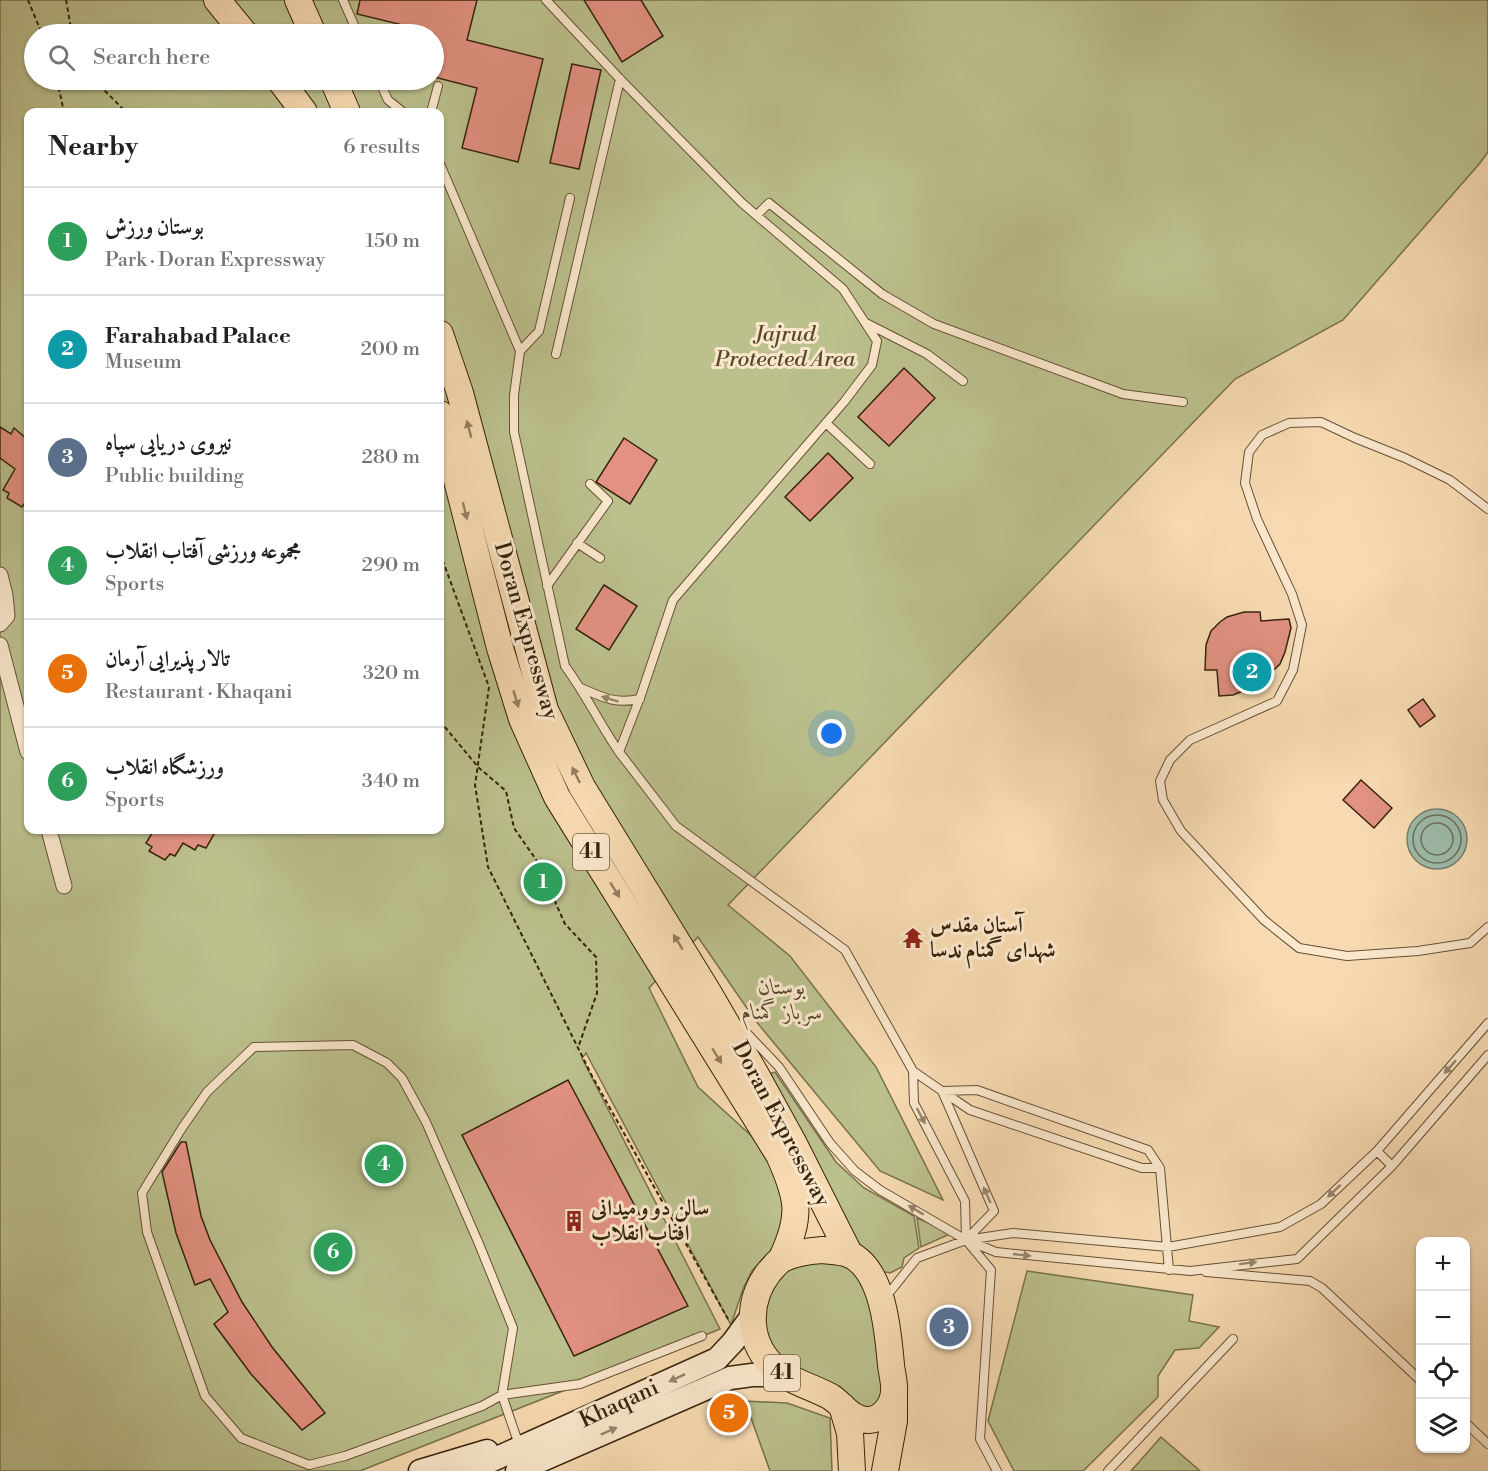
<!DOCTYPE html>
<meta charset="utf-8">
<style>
:root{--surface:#fff;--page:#f6f6f6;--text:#202124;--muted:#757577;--line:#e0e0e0;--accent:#b45309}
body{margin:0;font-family:"Libre Bodoni",Amiri,serif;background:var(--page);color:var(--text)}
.controls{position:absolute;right:18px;bottom:18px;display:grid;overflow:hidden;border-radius:12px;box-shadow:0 2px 4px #0004}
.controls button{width:54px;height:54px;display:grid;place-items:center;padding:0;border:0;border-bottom:2px solid var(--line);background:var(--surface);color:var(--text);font:30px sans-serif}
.you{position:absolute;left:832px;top:734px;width:21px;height:21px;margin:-15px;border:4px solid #fff;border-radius:50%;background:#1a73e8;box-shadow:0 0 0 9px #1a73e833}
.badge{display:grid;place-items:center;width:39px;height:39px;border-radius:50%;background:var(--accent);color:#fff;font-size:20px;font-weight:700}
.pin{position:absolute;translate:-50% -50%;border:3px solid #fff;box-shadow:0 2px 6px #0006}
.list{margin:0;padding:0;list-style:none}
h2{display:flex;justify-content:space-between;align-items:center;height:78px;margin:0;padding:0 24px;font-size:26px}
h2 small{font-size:20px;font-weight:400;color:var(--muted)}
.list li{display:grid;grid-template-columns:39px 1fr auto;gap:18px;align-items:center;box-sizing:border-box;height:108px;padding:0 24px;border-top:2px solid var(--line)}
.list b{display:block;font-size:22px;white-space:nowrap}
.list p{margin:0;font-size:20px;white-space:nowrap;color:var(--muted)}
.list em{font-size:20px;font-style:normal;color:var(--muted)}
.icon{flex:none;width:33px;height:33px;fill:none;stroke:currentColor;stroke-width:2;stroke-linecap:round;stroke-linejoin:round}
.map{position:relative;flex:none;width:1488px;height:1471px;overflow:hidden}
.search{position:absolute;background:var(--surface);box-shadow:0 2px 4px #0004;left:24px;top:24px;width:420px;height:66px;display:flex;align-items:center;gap:15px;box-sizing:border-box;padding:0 21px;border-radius:33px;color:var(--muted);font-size:22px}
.panel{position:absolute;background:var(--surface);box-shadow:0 2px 4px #0004;left:24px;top:108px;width:420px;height:726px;border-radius:12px}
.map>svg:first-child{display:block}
</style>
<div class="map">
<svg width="1488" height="1471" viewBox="0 0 1488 1471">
<rect width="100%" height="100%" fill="#f7dab1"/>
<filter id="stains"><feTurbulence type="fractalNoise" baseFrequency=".00333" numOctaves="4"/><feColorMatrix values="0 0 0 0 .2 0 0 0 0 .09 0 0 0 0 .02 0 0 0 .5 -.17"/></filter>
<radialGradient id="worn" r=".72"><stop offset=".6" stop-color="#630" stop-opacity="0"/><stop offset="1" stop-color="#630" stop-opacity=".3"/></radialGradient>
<path fill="#bbc08d" stroke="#78724c" stroke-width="1.5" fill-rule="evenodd" d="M0 0H1488V152L1480 163 1343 320 1235 379 728 905 790 956 876 1067 943 1200 880 1171 755 1020 698 937 649 988 698 1087 756 1140 774 1168 786 1209 779 1241 752 1271 743 1289 731 1325 586 1053 582 1058 720 1329 360 1471H0ZM34 34H434V80H34ZM28 112H440V830H28Z
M775 1072 836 1162 864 1188 914 1216 919 1248 904 1258 902 1267 890 1273 881 1271 860 1247 773 1079 771 1073Z
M917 1218 952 1233 921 1247Z
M816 1262 838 1264 852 1270 869 1289 885 1386 874 1413 790 1367 766 1342 764 1304 780 1278 788 1271 801 1265Z
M1027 1271 1193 1295 1189 1321 1219 1327 1199 1348 1175 1350 1158 1376V1397L1083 1471H1014L988 1421Z
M745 1401 787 1403 830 1418 832 1471H770Z
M1161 1437 1200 1471H1131Z"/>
<path fill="#9dbbaa" stroke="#747e6b" stroke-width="1.5" d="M1407 839a30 30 0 1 1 60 0a30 30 0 1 1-60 0Z"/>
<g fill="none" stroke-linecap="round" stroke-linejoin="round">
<path stroke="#6a6f5b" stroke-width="1.5" d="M1413 839a24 24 0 1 1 48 0a24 24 0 1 1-48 0Z
M1421 839a16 16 0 1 1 32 0a16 16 0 1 1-32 0Z"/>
</g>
<path fill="#e29182" stroke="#36230c" stroke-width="1.5" d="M360 0H477L467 40 543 59 518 162 462 148 477 88 434 77V34H409L411 27 357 14Z
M584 0H641L663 36 622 62Z
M572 64 601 70 579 169 550 163Z
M904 368 935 398 889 446 858 417Z
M0 427 11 434 14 428 28 440V499L22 507 7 498 9 493 3 490 15 469 0 458Z
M624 438 657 460 630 504 596 482Z
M828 453 853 478 810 521 785 497Z
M604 585 637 606 609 650 576 629Z
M1244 612H1260L1261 621 1289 619 1291 628 1285 652 1280 664 1258 685 1233 695 1219 696 1217 670H1205L1206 645 1211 631 1220 622 1227 617Z
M1423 699 1435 716 1420 727 1408 710Z
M1361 780 1392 808 1374 828 1343 800Z
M154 830H208L214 834 206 848 198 845 195 850 183 843 175 856 170 854 165 860 149 851 152 847 146 843Z
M568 1080 688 1306 574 1356 462 1135Z
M181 1142H186L201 1216 210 1240 242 1302 272 1347 325 1413 302 1430 251 1374 214 1324 228 1312 210 1279 195 1285 176 1233 162 1172Z"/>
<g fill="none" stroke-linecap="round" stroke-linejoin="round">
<defs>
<path id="service" d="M343 0 358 34
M546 0 620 79 742 203 843 289 877 341 872 365 844 402 673 600 641 695 619 752 676 826 845 950 913 1071
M379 80 388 100 403 112
M431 112 438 86
M440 164 520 351 514 395V432L565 666C585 693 600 724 619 752
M757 215 769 203 882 294 934 324 1123 394 1183 402
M866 323 927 354 963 381
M520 351 539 331 570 198
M556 354 620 79
M826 423 870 464
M1488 509 1450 480 1405 458 1355 438 1321 422 1289 423 1262 435 1249 452 1245 483 1257 519 1292 594 1302 625 1293 670 1277 701 1190 740 1170 760 1160 781 1163 800 1181 831 1264 920 1299 948 1347 956 1418 951 1470 943 1488 927
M577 543 600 558
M547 586 608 501 590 484
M581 688C604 698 615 704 640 699
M740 1026 779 1067 830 1143 855 1171 880 1190 966 1240 996 1252 1190 1271 1297 1259 1392 1166 1488 1055
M977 1090 1148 1150 1160 1168H1142L970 1110 942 1091Z
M1377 1151 1392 1166
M1160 1168 1169 1270
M966 1240 994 1211 942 1091 913 1071 914 1103 965 1201 966 1240 991 1270 980 1439 997 1471
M1206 1272 1310 1281 1322 1288 1420 1380
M885 1298 917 1258 966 1240 1013 1233 1168 1247 1280 1227 1321 1204 1377 1151 1488 1023
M1466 1423 1488 1444
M518 1442 502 1395 513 1328 479 1244 426 1122 402 1078 387 1063 353 1045 254 1047 207 1092 182 1128 142 1193 147 1232 205 1396 241 1438 309 1465 345 1456 482 1406 502 1395 580 1384 702 1336
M1108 1471 1233 1339"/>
<path id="minor" d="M0 575 5 595 7 616 0 624
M0 645 28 752
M49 830 64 886"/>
<path id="secondary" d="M420 1471 487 1451
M468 1471 717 1359 733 1342 752 1316
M517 1471 730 1378 752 1375H785"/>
<path id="trunk" d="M217 0 245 34
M298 0 313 34
M280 80 304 112
M333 80 347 112
M440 334 460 393 545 710 582 787 708 992 755 1073 794 1144 850 1255
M440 414 500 648 522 719 557 797 779 1155C799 1199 802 1216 781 1260
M822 1250C830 1251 841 1251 849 1254 884 1270 888 1333 891 1365 892 1374 895 1384 894 1392 893 1406 882 1419 869 1420 852 1421 843 1405 831 1397 811 1386 787 1381 771 1364 746 1338 748 1299 769 1272 773 1268 777 1262 782 1259 794 1253 808 1251 822 1250Z
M842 1406 850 1433 852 1471
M885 1471 894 1421V1394"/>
</defs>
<use href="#service" stroke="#665135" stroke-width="10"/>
<use href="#minor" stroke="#665135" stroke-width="17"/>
<use href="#secondary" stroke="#36230c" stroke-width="25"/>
<use href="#trunk" stroke="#36230c" stroke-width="28"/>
<path stroke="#36230c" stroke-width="2" stroke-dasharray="4.5 3" stroke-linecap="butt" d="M28 0 42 34
M66 0 72 34
M57 80 64 112
M94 80 126 112
M440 553 489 687 475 785 488 867 592 1076 728 1319
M440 721 478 767 506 791 514 828 537 861 565 924 596 957 597 993 578 1048"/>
<use href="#service" stroke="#fae7cc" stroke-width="8"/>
<use href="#minor" stroke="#fae7cc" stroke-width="15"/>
<use href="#secondary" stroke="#fae7cc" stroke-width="22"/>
<use href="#trunk" stroke="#f7dab1" stroke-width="26"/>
</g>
<defs><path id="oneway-solid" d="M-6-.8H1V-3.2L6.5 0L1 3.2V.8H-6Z" transform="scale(1.5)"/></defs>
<g fill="#967e5e">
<use href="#oneway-solid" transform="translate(469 429) rotate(-105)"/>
<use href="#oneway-solid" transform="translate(465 511) rotate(76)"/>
<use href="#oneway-solid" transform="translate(516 699) rotate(73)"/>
<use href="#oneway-solid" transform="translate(576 775) rotate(-116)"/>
<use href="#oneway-solid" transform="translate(615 890) rotate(58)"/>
<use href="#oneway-solid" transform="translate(678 942) rotate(-122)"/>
<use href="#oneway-solid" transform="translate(717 1056) rotate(58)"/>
</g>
<g fill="#98856c">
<use href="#oneway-solid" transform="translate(610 699) rotate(-163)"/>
<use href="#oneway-solid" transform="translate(1450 1067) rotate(131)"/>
<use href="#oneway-solid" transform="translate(921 1116) rotate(62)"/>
<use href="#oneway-solid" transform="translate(1334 1191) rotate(137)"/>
<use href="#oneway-solid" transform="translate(987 1195) rotate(-114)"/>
<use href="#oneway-solid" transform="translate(916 1210) rotate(-149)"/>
<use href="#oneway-solid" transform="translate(1022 1255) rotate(6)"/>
<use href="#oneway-solid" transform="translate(1248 1263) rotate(-7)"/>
<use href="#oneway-solid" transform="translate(677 1378) rotate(155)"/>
<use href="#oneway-solid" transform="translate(609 1431) rotate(-24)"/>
</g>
<defs>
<symbol id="temple-bare" viewBox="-9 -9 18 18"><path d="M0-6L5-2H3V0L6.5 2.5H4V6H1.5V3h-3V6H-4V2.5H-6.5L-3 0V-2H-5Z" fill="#8f2418" stroke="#fae7cc" stroke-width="2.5" paint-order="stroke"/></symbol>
<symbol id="building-bare" viewBox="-9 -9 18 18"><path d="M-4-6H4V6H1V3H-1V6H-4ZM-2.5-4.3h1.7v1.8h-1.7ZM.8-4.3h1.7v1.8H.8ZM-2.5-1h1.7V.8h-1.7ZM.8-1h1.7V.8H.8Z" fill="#8f2418" stroke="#fae7cc" stroke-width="2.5" paint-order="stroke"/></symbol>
</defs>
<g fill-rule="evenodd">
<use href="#temple-bare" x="898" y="923" width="30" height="30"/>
<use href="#building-bare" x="559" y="1206" width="30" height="30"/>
</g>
<g text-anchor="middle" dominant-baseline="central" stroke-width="6" stroke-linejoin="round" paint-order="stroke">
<g fill="#fae7cc" stroke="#715e46" stroke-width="1.5">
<rect x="573" y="834" width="36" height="36" rx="4.5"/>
<rect x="764" y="1355" width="36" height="36" rx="4.5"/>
</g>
<g font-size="21" font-weight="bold" fill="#36230c">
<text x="591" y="852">41</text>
<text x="782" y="1373">41</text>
</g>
<g font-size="22" font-style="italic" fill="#574a2c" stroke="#fae7cc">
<text x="785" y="334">Jajrud<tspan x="785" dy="25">Protected Area</tspan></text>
<text x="782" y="987">بوستان<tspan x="782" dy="25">سرباز گمنام</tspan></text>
</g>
<g font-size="22" fill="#36230c" stroke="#fae7cc">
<text transform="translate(526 631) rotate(74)">Doran Expressway</text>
<text transform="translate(781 1124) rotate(62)">Doran Expressway</text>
<text transform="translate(619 1404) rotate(-25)">Khaqani</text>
</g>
<g font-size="22" font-weight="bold" fill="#36230c" stroke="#fae7cc" text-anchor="start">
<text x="930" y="925">آستان مقدس<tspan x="930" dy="25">شهدای گمنام ندسا</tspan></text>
<text x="591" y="1208">سالن دو و میدانی<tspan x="591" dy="25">افتاب انقلاب</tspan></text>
</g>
</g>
<rect width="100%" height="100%" filter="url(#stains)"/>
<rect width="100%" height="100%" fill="url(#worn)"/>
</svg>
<div class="controls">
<button>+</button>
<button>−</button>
<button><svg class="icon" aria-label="locate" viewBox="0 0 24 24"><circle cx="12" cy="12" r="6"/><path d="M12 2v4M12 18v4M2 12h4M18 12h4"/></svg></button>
<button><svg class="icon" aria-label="layers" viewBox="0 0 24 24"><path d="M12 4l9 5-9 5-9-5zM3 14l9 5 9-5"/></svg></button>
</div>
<div class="you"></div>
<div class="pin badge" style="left:543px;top:882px;background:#2e9e5b">1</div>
<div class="pin badge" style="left:1252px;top:672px;background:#0f9aa8">2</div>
<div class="pin badge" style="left:949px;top:1327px;background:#5c6f8a">3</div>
<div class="pin badge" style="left:384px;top:1164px;background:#2e9e5b">4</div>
<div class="pin badge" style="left:729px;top:1413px;background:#e8710a">5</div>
<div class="pin badge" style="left:333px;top:1252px;background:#2e9e5b">6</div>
<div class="search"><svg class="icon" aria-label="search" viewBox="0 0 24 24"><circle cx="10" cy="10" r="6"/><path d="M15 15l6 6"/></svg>Search here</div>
<section class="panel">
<h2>Nearby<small>6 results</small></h2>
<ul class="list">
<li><span class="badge" style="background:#2e9e5b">1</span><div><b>بوستان ورزش</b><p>Park · Doran Expressway</p></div><em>150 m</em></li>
<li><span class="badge" style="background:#0f9aa8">2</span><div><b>Farahabad Palace</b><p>Museum</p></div><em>200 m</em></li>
<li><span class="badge" style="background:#5c6f8a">3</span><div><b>نیروی دریایی سپاه</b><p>Public building</p></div><em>280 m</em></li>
<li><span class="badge" style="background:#2e9e5b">4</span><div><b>مجموعه ورزشی آفتاب انقلاب</b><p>Sports</p></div><em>290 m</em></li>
<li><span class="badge" style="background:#e8710a">5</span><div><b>تالار پذیرایی آرمان</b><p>Restaurant · Khaqani</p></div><em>320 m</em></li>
<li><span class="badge" style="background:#2e9e5b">6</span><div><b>ورزشگاه انقلاب</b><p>Sports</p></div><em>340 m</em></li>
</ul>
</section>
</div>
